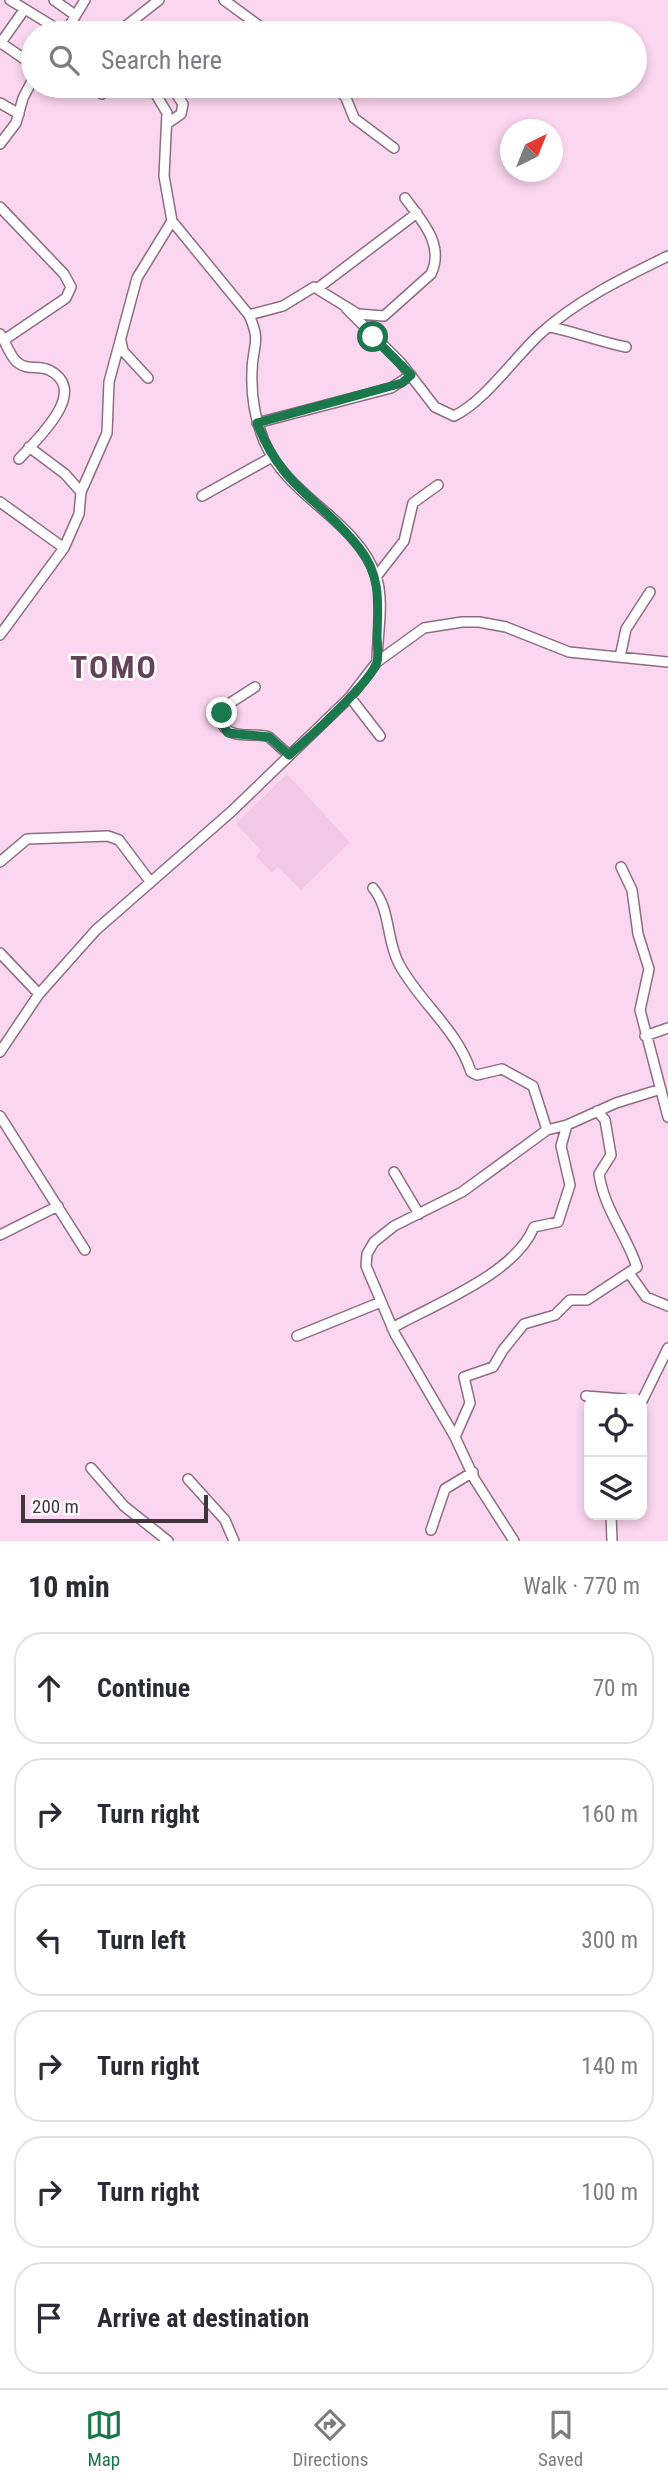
<!DOCTYPE html>
<meta charset="utf-8">
<style>
:root{--surface:#fff;--page:#f2f2f3;--text:#2b2b33;--muted:#7c7c81;--line:#e1e1e2;--accent:#1b774c}
body{margin:0;font-family:"Roboto Condensed",sans-serif;background:var(--page);color:var(--text)}
.controls{position:absolute;right:21px;bottom:21px;display:grid;overflow:hidden;border-radius:14px;box-shadow:0 4px 10px #0003}
.controls button{width:63px;height:63px;display:grid;place-items:center;padding:0;border:0;border-bottom:2px solid var(--line);background:var(--surface);color:var(--text);font:35px sans-serif}
.compass{position:absolute;left:500px;top:119px;width:63px;height:63px;border-radius:50%;background:var(--surface);box-shadow:0 4px 10px #0003;rotate:43deg}
.scale{position:absolute;left:21px;bottom:18px;width:187px;box-sizing:border-box;padding-left:7px;border:4px solid #42343e;border-top:0;font-size:19px;line-height:24px;white-space:nowrap;color:#42343e;-webkit-text-stroke:5px #fff;paint-order:stroke}
.stop{position:absolute;width:21px;height:21px;margin:-16px;border:5px solid #1b774c;border-radius:50%;background:#fff}
.stop.end{background:#1b774c;border-color:#fff;box-shadow:0 2px 7px #0008}
.list{margin:0;padding:0;list-style:none}
h2{display:flex;justify-content:space-between;align-items:center;height:91px;margin:0;padding:0 28px;font-size:30px}
h2 small{font-size:23px;font-weight:400;color:var(--muted)}
.list li{display:grid;grid-template-columns:46px 1fr auto;gap:21px;align-items:center;box-sizing:border-box;height:112px;margin:0 14px 14px;padding:0 14px;border:2px solid var(--line);border-radius:28px}
.list b{display:block;font-size:26px;white-space:nowrap}
.list em{font-size:23px;font-style:normal;color:var(--muted)}
.icon{flex:none;width:38px;height:38px;fill:none;stroke:currentColor;stroke-width:2;stroke-linecap:round;stroke-linejoin:round}
.map{position:relative;flex:none;width:668px;height:1541px;overflow:hidden}
.search{position:absolute;background:var(--surface);box-shadow:0 4px 10px #0003;left:21px;right:21px;top:21px;height:77px;display:flex;align-items:center;gap:18px;box-sizing:border-box;padding:0 24px;border-radius:38px;color:var(--muted);font-size:26px}
.sheet{height:847px;background:var(--surface)}
nav{display:flex;justify-content:space-around;align-items:center;box-sizing:border-box;height:98px;border-top:2px solid var(--line);background:var(--surface);font-size:19px;color:var(--muted)}
nav a{display:grid;justify-items:center;gap:4px}
nav .on{color:var(--accent)}
.map>svg:first-child{display:block}
</style>
<div class="map">
<svg width="668" height="1541" viewBox="0 0 668 1541">
<rect width="100%" height="100%" fill="#fbd6f0"/>
<path fill="#f2c8e6" d="M287 774 350 842 301 890 278 867 272 873 256 856 261 851 236 824Z"/>
<g fill="none" stroke-linecap="round" stroke-linejoin="round">
<defs>
<path id="minor" d="M10 0 64 33
M54 0 75 15
M224 0 269 33
M65 33 85 0
M117 33 159 0
M1 43 33 65
M0 44 24 10
M151 86 167 113 164 176 172 221 249 315C262 344 252 345 252 372 251 396 255 419 264 441 287 497 356 519 376 576 385 601 377 636 377 662
M336 86 346 98 354 118 394 148
M102 94 105 86
M0 103 19 114
M168 123 181 114 183 104 171 86
M0 144 16 123 23 98 33 79
M0 207 64 274 71 287 66 298 4 340
M318 288 417 213
M346 308 401 363 435 407 454 416C485 401 514 358 540 334 577 300 623 278 668 256
M249 315 283 306 314 287 358 314 384 316 431 274C445 245 422 221 405 198
M550 327C576 332 600 342 626 347
M0 334C6 342 9 355 17 362 27 371 38 365 49 370 91 391 36 440 19 459
M121 341 123 351 148 378
M257 423 391 388 411 375
M29 447 65 474 81 492
M202 496 272 457
M0 502 64 548
M376 577 404 541 413 503 438 485
M0 635 64 548 79 514 81 492 107 433 109 382 137 278 172 221
M620 657 626 629 650 592
M255 687 227 705 219 718C229 743 249 731 269 737L289 755
M350 697 380 736
M0 862 27 839 108 836 119 840 149 880
M621 867 632 890 638 934 649 969 640 1010 668 1117
M373 888C391 910 386 940 399 964 420 1003 457 1029 471 1072L477 1075 502 1069 533 1086 547 1130
M0 953 39 994
M645 1036 668 1028
M0 1052 39 994 96 930 232 811 350 697 377 662 424 628 462 622H479L506 627 569 652 668 662
M0 1116 85 1250
M394 1172 419 1214
M0 1235 58 1206
M629 1273 646 1297 668 1306
M392 1328C435 1304 515 1274 534 1227L558 1222 570 1185 561 1146 567 1125
M297 1336 381 1302
M586 1396 624 1399
M642 1401 668 1348
M455 1437 470 1403 464 1377 493 1367 503 1350 524 1324 555 1315 570 1300H587L637 1267C626 1234 604 1209 599 1174L611 1155 605 1120 597 1111
M91 1468 124 1506 168 1541
M188 1479 225 1520 234 1541
M611 1515 612 1541
M431 1530 445 1489 473 1472
M514 1541 475 1480 455 1437 395 1334 366 1266 367 1254 374 1242 394 1226 462 1192 547 1130 567 1125 616 1103 661 1089"/>
</defs>
<use href="#minor" stroke="#8d6d83" stroke-width="12"/>
<use href="#minor" stroke="#fff" stroke-width="9"/>
</g>
<g fill="none" stroke-linecap="round" stroke-linejoin="round">
<path stroke="#1b774c" stroke-width="9" d="M222 713 219 718 228 733 269 737 289 755C307 740 371 682 377 662 379 654 377 643 377 635 378 603 381 576 360 549 321 498 283 490 257 423L402 383 411 375 373 337"/>
</g>
<g text-anchor="middle" dominant-baseline="central" stroke-width="5" stroke-linejoin="round" paint-order="stroke">
<g font-size="32" font-weight="bold" letter-spacing="2" fill="#624459" stroke="#fff">
<text x="114" y="667">TOMO</text>
</g>
</g>
</svg>
<div class="controls">
<button><svg class="icon" aria-label="locate" viewBox="0 0 24 24"><circle cx="12" cy="12" r="6"/><path d="M12 2v4M12 18v4M2 12h4M18 12h4"/></svg></button>
<button><svg class="icon" aria-label="layers" viewBox="0 0 24 24"><path d="M12 4l9 5-9 5-9-5zM3 14l9 5 9-5"/></svg></button>
</div>
<svg class="compass" viewBox="-18 -18 36 36"><path d="M0-13l5 13h-10z" fill="#e53935"/><path d="M0 13l5-13h-10z" fill="#7c7c81"/></svg>
<div class="scale">200 m</div>
<div class="stop" style="left:373px;top:337px"></div>
<div class="stop end" style="left:222px;top:713px"></div>
<div class="search"><svg class="icon" aria-label="search" viewBox="0 0 24 24"><circle cx="10" cy="10" r="6"/><path d="M15 15l6 6"/></svg>Search here</div>
</div>
<section class="sheet">
<h2>10 min<small>Walk · 770 m</small></h2>
<ul class="list">
<li><svg class="icon" aria-label="ahead" viewBox="0 0 24 24"><path d="M12 20V5M6 11l6-6 6 6"/></svg><div><b>Continue</b></div><em>70 m</em></li>
<li><svg class="icon" aria-label="right" viewBox="0 0 24 24"><path d="M7 20v-9h11M14 6l5 5-5 5"/></svg><div><b>Turn right</b></div><em>160 m</em></li>
<li><svg class="icon" aria-label="left" viewBox="0 0 24 24"><path d="M17 20v-9H6M10 6l-5 5 5 5"/></svg><div><b>Turn left</b></div><em>300 m</em></li>
<li><svg class="icon" aria-label="right" viewBox="0 0 24 24"><path d="M7 20v-9h11M14 6l5 5-5 5"/></svg><div><b>Turn right</b></div><em>140 m</em></li>
<li><svg class="icon" aria-label="right" viewBox="0 0 24 24"><path d="M7 20v-9h11M14 6l5 5-5 5"/></svg><div><b>Turn right</b></div><em>100 m</em></li>
<li><svg class="icon" aria-label="arrive" viewBox="0 0 24 24"><path d="M6 21V4h12l-3 4 3 4H6"/></svg><div><b>Arrive at destination</b></div></li>
</ul>
</section>
<nav>
<a class="on"><svg class="icon" aria-label="map" viewBox="0 0 24 24"><path d="M3 6l6-2 6 2 6-2v14l-6 2-6-2-6 2zM9 4v14M15 6v14"/></svg>Map</a>
<a><svg class="icon" aria-label="directions" viewBox="0 0 24 24"><path d="M12 3l9 9-9 9-9-9zM9 14v-3h6M13 9l2 2-2 2"/></svg>Directions</a>
<a><svg class="icon" aria-label="saved" viewBox="0 0 24 24"><path d="M7 4h10v16l-5-4-5 4z"/></svg>Saved</a>
</nav>
